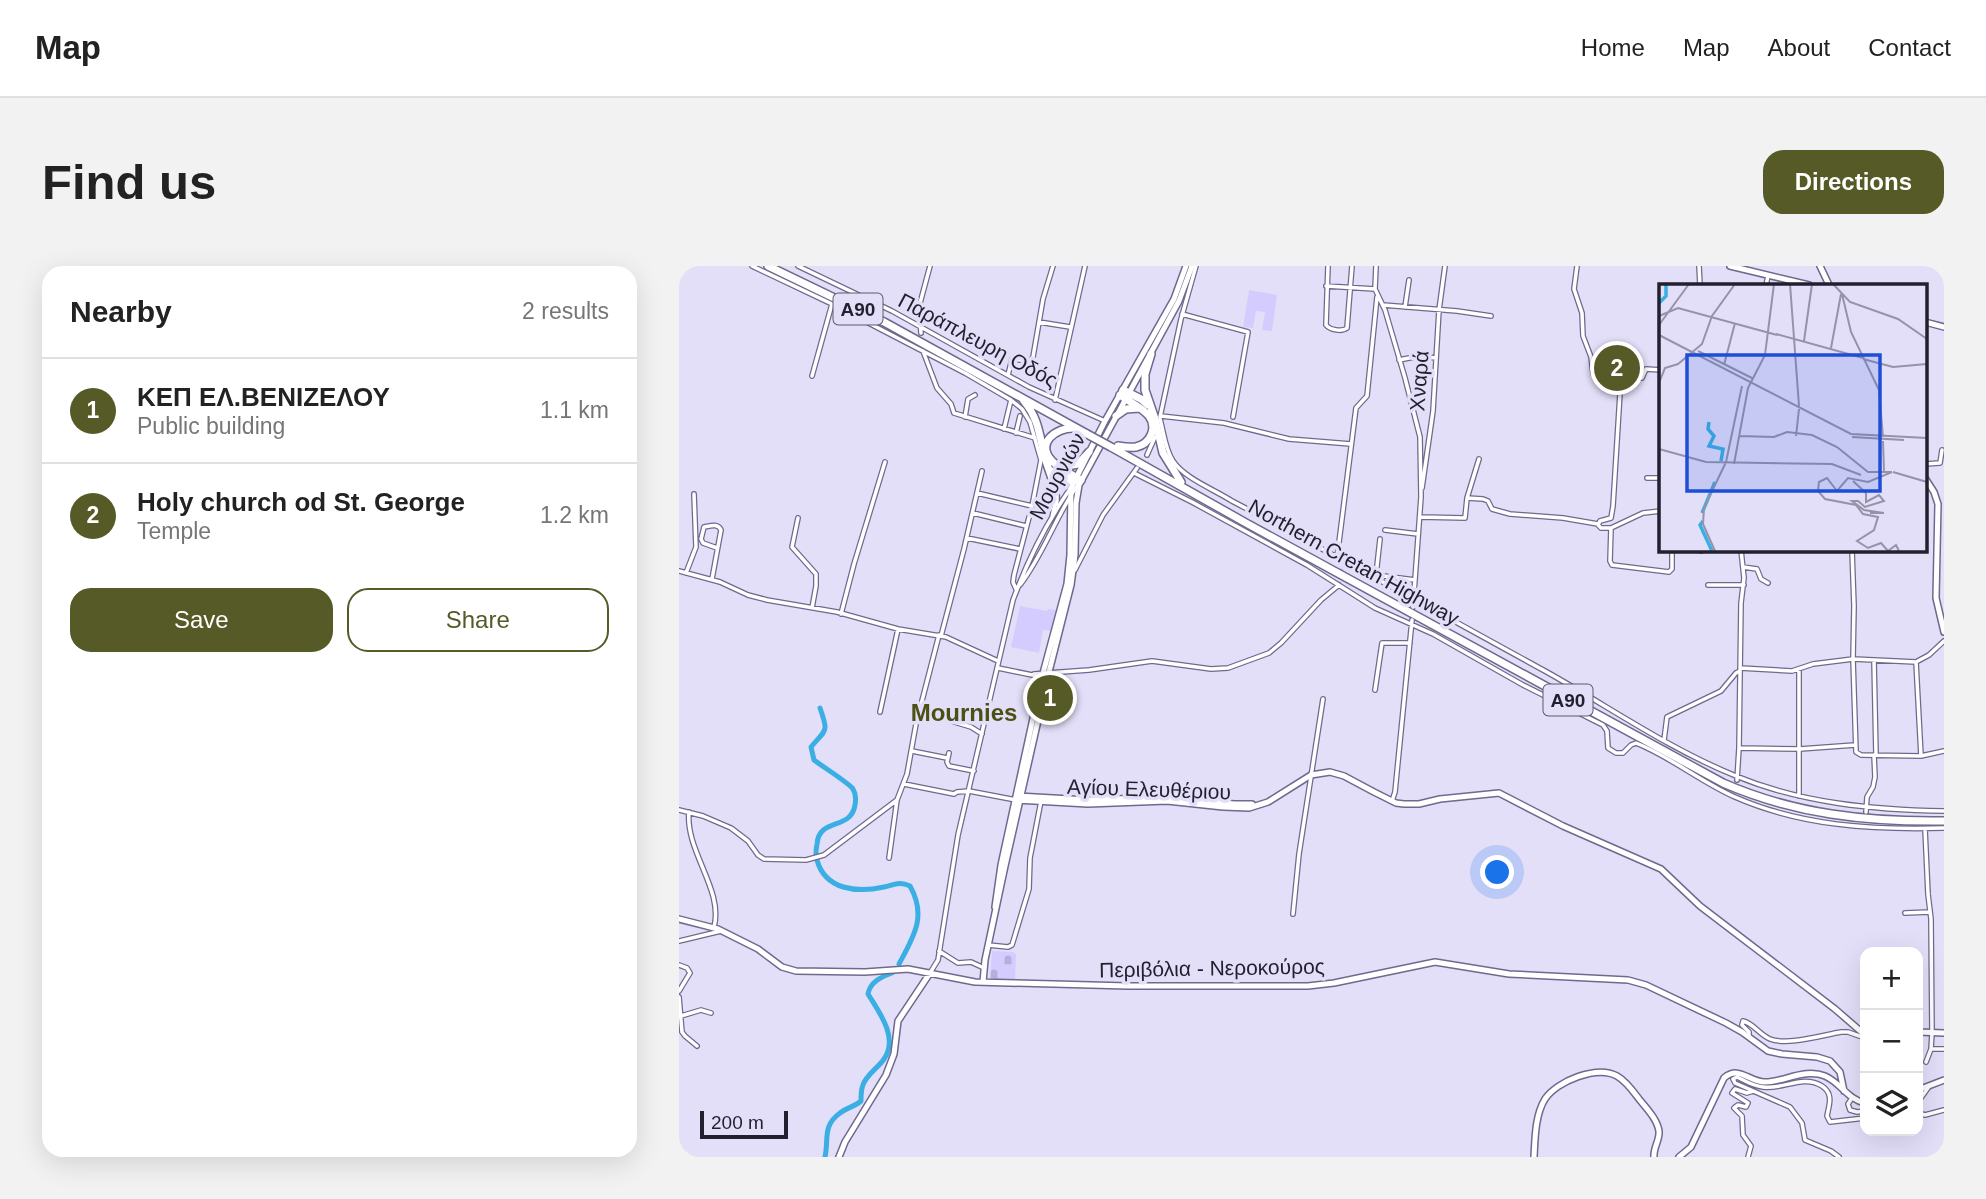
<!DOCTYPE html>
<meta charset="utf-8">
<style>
:root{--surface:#fff;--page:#f2f2f2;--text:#222;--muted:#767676;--line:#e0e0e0;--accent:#565a27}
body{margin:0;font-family:Arial,sans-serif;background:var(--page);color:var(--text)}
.controls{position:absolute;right:21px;bottom:21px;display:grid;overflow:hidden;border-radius:14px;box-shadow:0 7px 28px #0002}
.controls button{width:63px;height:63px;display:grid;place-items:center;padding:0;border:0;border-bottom:2px solid var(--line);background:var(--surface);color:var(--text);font:35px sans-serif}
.scale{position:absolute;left:21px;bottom:18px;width:88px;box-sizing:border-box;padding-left:7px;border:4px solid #221f2e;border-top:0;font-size:19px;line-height:24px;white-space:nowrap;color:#221f2e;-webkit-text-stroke:5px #e3dff9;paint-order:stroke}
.you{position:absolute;left:819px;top:607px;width:24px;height:24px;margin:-18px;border:5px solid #fff;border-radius:50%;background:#1a73e8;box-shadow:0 0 0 10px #1a73e833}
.badge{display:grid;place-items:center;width:46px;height:46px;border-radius:50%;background:var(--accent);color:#fff;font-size:23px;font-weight:700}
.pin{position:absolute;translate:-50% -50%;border:4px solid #fff;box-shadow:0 2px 7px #0006}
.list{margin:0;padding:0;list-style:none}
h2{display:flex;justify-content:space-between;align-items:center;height:91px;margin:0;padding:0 28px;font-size:30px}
h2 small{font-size:23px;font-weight:400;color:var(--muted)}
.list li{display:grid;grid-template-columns:46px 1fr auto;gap:21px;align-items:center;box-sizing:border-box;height:105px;padding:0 28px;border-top:2px solid var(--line)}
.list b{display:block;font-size:26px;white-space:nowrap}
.list p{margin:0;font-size:23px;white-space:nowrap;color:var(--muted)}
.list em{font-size:23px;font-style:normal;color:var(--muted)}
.actions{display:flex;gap:14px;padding:21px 28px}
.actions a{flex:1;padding:16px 0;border:2px solid var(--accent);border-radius:21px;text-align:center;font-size:24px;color:var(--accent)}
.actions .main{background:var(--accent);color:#fff}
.icon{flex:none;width:38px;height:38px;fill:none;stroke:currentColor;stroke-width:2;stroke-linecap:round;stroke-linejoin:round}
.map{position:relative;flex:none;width:1265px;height:891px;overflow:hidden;border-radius:21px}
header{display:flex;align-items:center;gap:42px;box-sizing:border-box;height:98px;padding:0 35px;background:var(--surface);border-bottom:2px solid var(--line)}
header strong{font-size:33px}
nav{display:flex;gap:38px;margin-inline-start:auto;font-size:24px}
.intro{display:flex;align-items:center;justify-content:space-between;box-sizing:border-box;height:168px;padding:0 42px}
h1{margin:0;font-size:49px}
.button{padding:18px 32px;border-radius:21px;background:var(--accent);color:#fff;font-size:24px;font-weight:700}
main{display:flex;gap:42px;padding:0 42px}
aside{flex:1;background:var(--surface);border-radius:21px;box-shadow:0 7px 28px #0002}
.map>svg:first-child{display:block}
</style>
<header>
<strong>Map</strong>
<nav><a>Home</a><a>Map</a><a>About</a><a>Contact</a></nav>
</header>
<div class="intro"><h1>Find us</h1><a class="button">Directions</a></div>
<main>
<aside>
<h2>Nearby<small>2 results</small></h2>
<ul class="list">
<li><span class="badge">1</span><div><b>ΚΕΠ ΕΛ.ΒΕΝΙΖΕΛΟΥ</b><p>Public building</p></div><em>1.1 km</em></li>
<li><span class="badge">2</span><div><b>Holy church od St. George</b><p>Temple</p></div><em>1.2 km</em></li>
</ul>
<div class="actions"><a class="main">Save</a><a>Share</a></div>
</aside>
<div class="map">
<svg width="1265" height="891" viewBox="0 0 1265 891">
<defs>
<pattern id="cemetery-stones" width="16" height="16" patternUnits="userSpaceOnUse" patternTransform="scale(1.75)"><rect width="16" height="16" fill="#d4ccff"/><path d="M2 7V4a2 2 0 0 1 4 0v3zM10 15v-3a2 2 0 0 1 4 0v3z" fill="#b6afdb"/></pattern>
</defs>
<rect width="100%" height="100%" fill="#e3dff9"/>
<path fill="url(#cemetery-stones)" d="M313 685 334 686 337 688 336 714H311Z"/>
<path fill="#d4ccff" d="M570 24 598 29 593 65 583 64 586 46 577 45 574 62 564 61Z
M341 340 368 345 369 343 377 344 372 365 364 364 360 387 332 381Z"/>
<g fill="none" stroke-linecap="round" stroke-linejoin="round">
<path stroke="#3baee3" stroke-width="5" d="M141 442C150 467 147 463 132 481L135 494C144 501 170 517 174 523 177 528 177 534 176 539 172 565 140 551 138 578 137 583 136 588 138 594 146 624 178 627 205 621 215 619 220 615 231 620 248 650 235 670 220 698
M146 891C150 873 143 860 161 847 167 842 175 841 182 835 182 830 182 823 184 819 187 809 199 802 205 793 220 772 200 746 189 728 191 716 202 711 213 707"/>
<path stroke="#bcb9d0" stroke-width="3.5" stroke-dasharray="3.5 2" stroke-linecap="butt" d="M659 311 664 301"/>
<defs>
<path id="minor" d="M73 0 153 38 286 107 332 134 343 143 351 156 362 194 353 240 335 309 334 316 337 323
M119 0 213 45 350 121 426 155
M649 0 647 59C651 64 663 66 668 62L673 0
M697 0 696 23 706 44 726 112 741 171 742 231 734 341
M898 0 895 23 903 47 904 70 912 91 914 107 917 109 963 112 967 103 982 104
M1020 0 1021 19
M0 4 4 0
M1087 19 1089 10
M647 20 696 23
M704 39 778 45 812 50
M726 41 730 14
M503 48 569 66 554 151
M360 56 391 61
M242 67 240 41 251 0
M244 85 258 122 272 138 275 147 356 172
M720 94 740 90 757 92
M329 109 333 93 351 95 354 91 364 33 374 0
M133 110 153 38
M942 111 934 240 932 252 921 255 919 259 922 262H932L931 295 933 299 990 306 993 303V284
M376 134 406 0
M482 150 545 157 610 173 672 178
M286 151 289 133 296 129
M481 151 502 53 517 0
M481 153C485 167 486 183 494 195 505 212 536 224 553 235 658 290 762 348 866 405 929 440 990 483 1057 510 1122 537 1195 544 1265 545
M325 163 332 134
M337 167 341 150
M468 189 476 171
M1246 198 1261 197 1263 184
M455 207 513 236 628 299 696 342 754 368 844 419 924 459 928 465 929 482 937 487H944L952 479 957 477C992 491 1022 516 1056 531 1122 560 1193 564 1265 562
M968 212H982
M743 222 754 145 760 44 766 0
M298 227 353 240
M788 232 800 193
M354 235 363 238 376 237 373 251
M294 247 347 260
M741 251 786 252 788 232 804 233 809 235 813 243 831 248 884 252 919 258
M119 252 113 281 137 308V320L133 342
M932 262 964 247 982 245
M706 264 739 268
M288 272 341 283
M1173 284 1175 340 1174 393 1177 486 1182 489 1242 490 1265 485
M1022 285V284
M658 292 677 142 688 130 698 31
M1064 301 1078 303 1082 313 1089 317
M396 304 424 249 458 202
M0 305 41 316 69 329 88 334 158 346 219 363 267 371 319 395
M7 307 17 281 15 228
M689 308 736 314
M697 309 701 273
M33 313 42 264C39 257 31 260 25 261L22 273 24 277 38 282
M341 319C365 288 377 249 400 217
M1029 319H1065
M162 348 175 298 206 196
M262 370 285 283 303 205
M1195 394 1197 489
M1237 396 1242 490
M319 402 363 411 378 408
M1061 402 1113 405 1134 398 1174 393 1237 396 1250 389 1265 375
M355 408 410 404 473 395 532 403 549 402 590 387 602 377 642 334 660 319
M696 424 703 377H731
M241 442 265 448
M201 446 219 363
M272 455 292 461 303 468
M985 474 988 451 1042 425 1057 407 1061 405
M1060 482 1121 483 1176 479
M233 485 268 492
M270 487 268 496 270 500 295 505
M1058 514 1060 482 1062 337 1065 312 1062 284
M225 518 275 528 278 526 290 525 337 534
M1120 530V403
M713 535 716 526 733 354
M0 544 24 550 52 562 69 575 79 589 85 593 127 594 145 589 218 534
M10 546C6 585 45 624 35 661
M1187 546 1188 531 1194 521 1196 511 1195 489
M1246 563 1249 628 1252 653 1253 767 1252 783 1247 796
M210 592 218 534 228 508 237 458 260 369
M1226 647 1251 646
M614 648 620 588 644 433
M0 675 42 665
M309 679 329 681 333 679 350 623 351 592 362 535
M260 685 279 697 292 696 305 702
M0 699 8 702 11 707 0 725
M251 707 259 694 279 569 334 334C348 296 368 256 391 223
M0 731 3 766 6 770 18 780
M2 750 22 744 32 747
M1070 771V766L1063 759 1064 755C1074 757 1081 769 1091 773 1108 780 1144 769 1162 766H1169L1186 772
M1252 783H1265
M1173 832 1169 838 1171 844 1178 846 1186 845
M1239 836 1249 822
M1239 847 1246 849 1265 844
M1069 891 1072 880 1064 869 1063 850 1055 842 1059 839 1067 841 1069 837 1053 827 1056 823 1068 827 1074 825
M1160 891 1152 885 1126 874 1123 857 1111 841 1056 817 1054 813 1058 811C1066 815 1074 820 1084 821 1104 824 1124 808 1143 820 1155 828 1150 839 1148 850L1151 856 1186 852"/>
<path id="major" d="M1051 0 1130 19
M1141 0 1150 19
M1246 56 1265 61
M1246 212 1255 226 1259 238 1257 332 1265 366
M339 530 409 534 488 531 555 538H573
M337 534 409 538 488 535 544 541 570 542 589 536 632 509 651 506 665 510 695 526 717 537 725 538H740L761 533 820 527 884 560 982 603 1021 640 1156 743 1186 769
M316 641 322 599 363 411 388 318 391 289 392 222 426 155 495 33 507 0
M0 653 39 663 79 683 103 701 117 705 186 706 229 703 296 716 449 720H629L655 717 756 696 830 708 949 714 967 719 1047 757 1063 766 1089 785 1103 788 1138 791 1151 795 1161 806 1165 825
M304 716 306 694 326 600 370 406 392 319 396 289 397 237 400 219 500 35 513 0
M1239 766 1265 767
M1239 824 1265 814
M160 891 166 876 207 809 215 788 219 755 251 707
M855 891C856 873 856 849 866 833 878 815 918 799 938 810 947 815 954 825 960 833 968 843 978 853 980 865 981 874 974 882 975 891
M1000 891 1012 881 1045 812C1060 799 1070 816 1086 816 1105 816 1126 802 1146 810 1161 816 1169 834 1186 837"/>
<path id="highway" d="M89 0 205 56 408 168
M472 88 466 108V124L476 153 484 187 502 216
M444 124 462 133 469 139
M345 135C359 152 360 167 365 188 369 205 378 218 376 237
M437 150 447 143 460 142
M394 162C377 162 356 177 373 195 380 202 393 209 402 214
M439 180C445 181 451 182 457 181 471 178 479 162 470 150 463 141 450 136 441 129
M432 181 567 257 1044 517C1115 548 1188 556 1265 555
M382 201 399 198 410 186
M373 205 390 215 402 214"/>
</defs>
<use href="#minor" stroke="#6f698e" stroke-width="6"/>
<use href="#major" stroke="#6f698e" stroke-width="8"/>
<use href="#highway" stroke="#6f698e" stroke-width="10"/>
<use href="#minor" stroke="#fff" stroke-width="3.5"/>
<use href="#major" stroke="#fff" stroke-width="5"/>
<use href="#highway" stroke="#fff" stroke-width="7"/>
<defs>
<path id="highway-bridge" d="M408 168 432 181"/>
</defs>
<use href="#highway-bridge" stroke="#6f698e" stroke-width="10" stroke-linecap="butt"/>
<use href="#highway-bridge" stroke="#fff" stroke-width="7"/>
</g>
<g text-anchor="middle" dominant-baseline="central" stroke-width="7" stroke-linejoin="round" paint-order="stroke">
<g fill="#e3dff9" stroke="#5c596b" stroke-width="2">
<rect x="154.5" y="27.5" width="49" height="31" rx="5"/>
<rect x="864.5" y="418.5" width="49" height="31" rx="5"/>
</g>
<g font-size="19" font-weight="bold" fill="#221f2e">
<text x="179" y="43">Α90</text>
<text x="889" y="434">Α90</text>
</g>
<g font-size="21" fill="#221f2e" stroke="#e3dff9">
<text transform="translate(299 74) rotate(28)">Παράπλευρη Οδός</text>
<text transform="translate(740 115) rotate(-86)">Χναρά</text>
<text transform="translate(378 210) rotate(-62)">Μουρνιών</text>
<text transform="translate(675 296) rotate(29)">Northern Cretan Highway</text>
<text transform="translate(470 523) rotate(2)">Αγίου Ελευθέριου</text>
<text transform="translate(533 702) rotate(-1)">Περιβόλια - Νεροκούρος</text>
</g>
<g font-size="24" font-weight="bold" fill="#4d5015" stroke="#e3dff9">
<text x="285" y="446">Mournies</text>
</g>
</g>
<g transform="translate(980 18)">
<rect width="268" height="268" fill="#e3dff9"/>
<path fill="none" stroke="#3baee3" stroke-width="3.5" d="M0 19 7 12V0M50 138 49 145 55 152 50 162 64 165 62 177M43 229 56 198M44 237 41 241 53 267"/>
<path fill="none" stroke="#9692a8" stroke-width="2" d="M131 0 140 122M174 0 191 18 239 35 268 55M183 10 192 48 220 106 224 153M0 32 19 24 118 51M0 41 30 0M117 50 204 74M0 51 192 150 268 154M145 57 153 0M172 64 182 10M39 67 93 94M204 75 234 83 268 80M65 81 76 39M0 99 6 84 19 80 43 60 53 32 76 0M80 152 115 153 128 148 153 151 178 163 209 188H233M137 152 140 125M193 153 245 156M224 157 225 188M0 165 47 178 173 180 202 191M67 178 83 102M75 180 89 104 106 71 115 0M233 188 209 198 189 194 178 207 168 194 160 198 159 207 166 215 197 221 204 230 219 233 215 246 198 257 209 264 222 259 229 267 237 261 240 267M234 188 268 198M194 197 207 209V218L220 211 225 217 206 223 199 217H193L205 226 225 229H211M56 267 44 240 45 224 67 178"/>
<path fill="#1d4ed8" fill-opacity="0.15" stroke="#1d4ed8" stroke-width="3.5" d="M28 71H221V207H28Z"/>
<rect width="268" height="268" fill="none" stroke="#221f2e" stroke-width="3.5"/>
</g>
</svg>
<div class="controls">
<button>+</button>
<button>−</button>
<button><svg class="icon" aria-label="layers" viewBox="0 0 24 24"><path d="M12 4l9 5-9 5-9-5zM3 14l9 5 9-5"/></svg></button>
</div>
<div class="scale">200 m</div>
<div class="you"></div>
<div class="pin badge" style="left:371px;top:432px">1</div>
<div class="pin badge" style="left:938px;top:102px">2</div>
</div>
</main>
